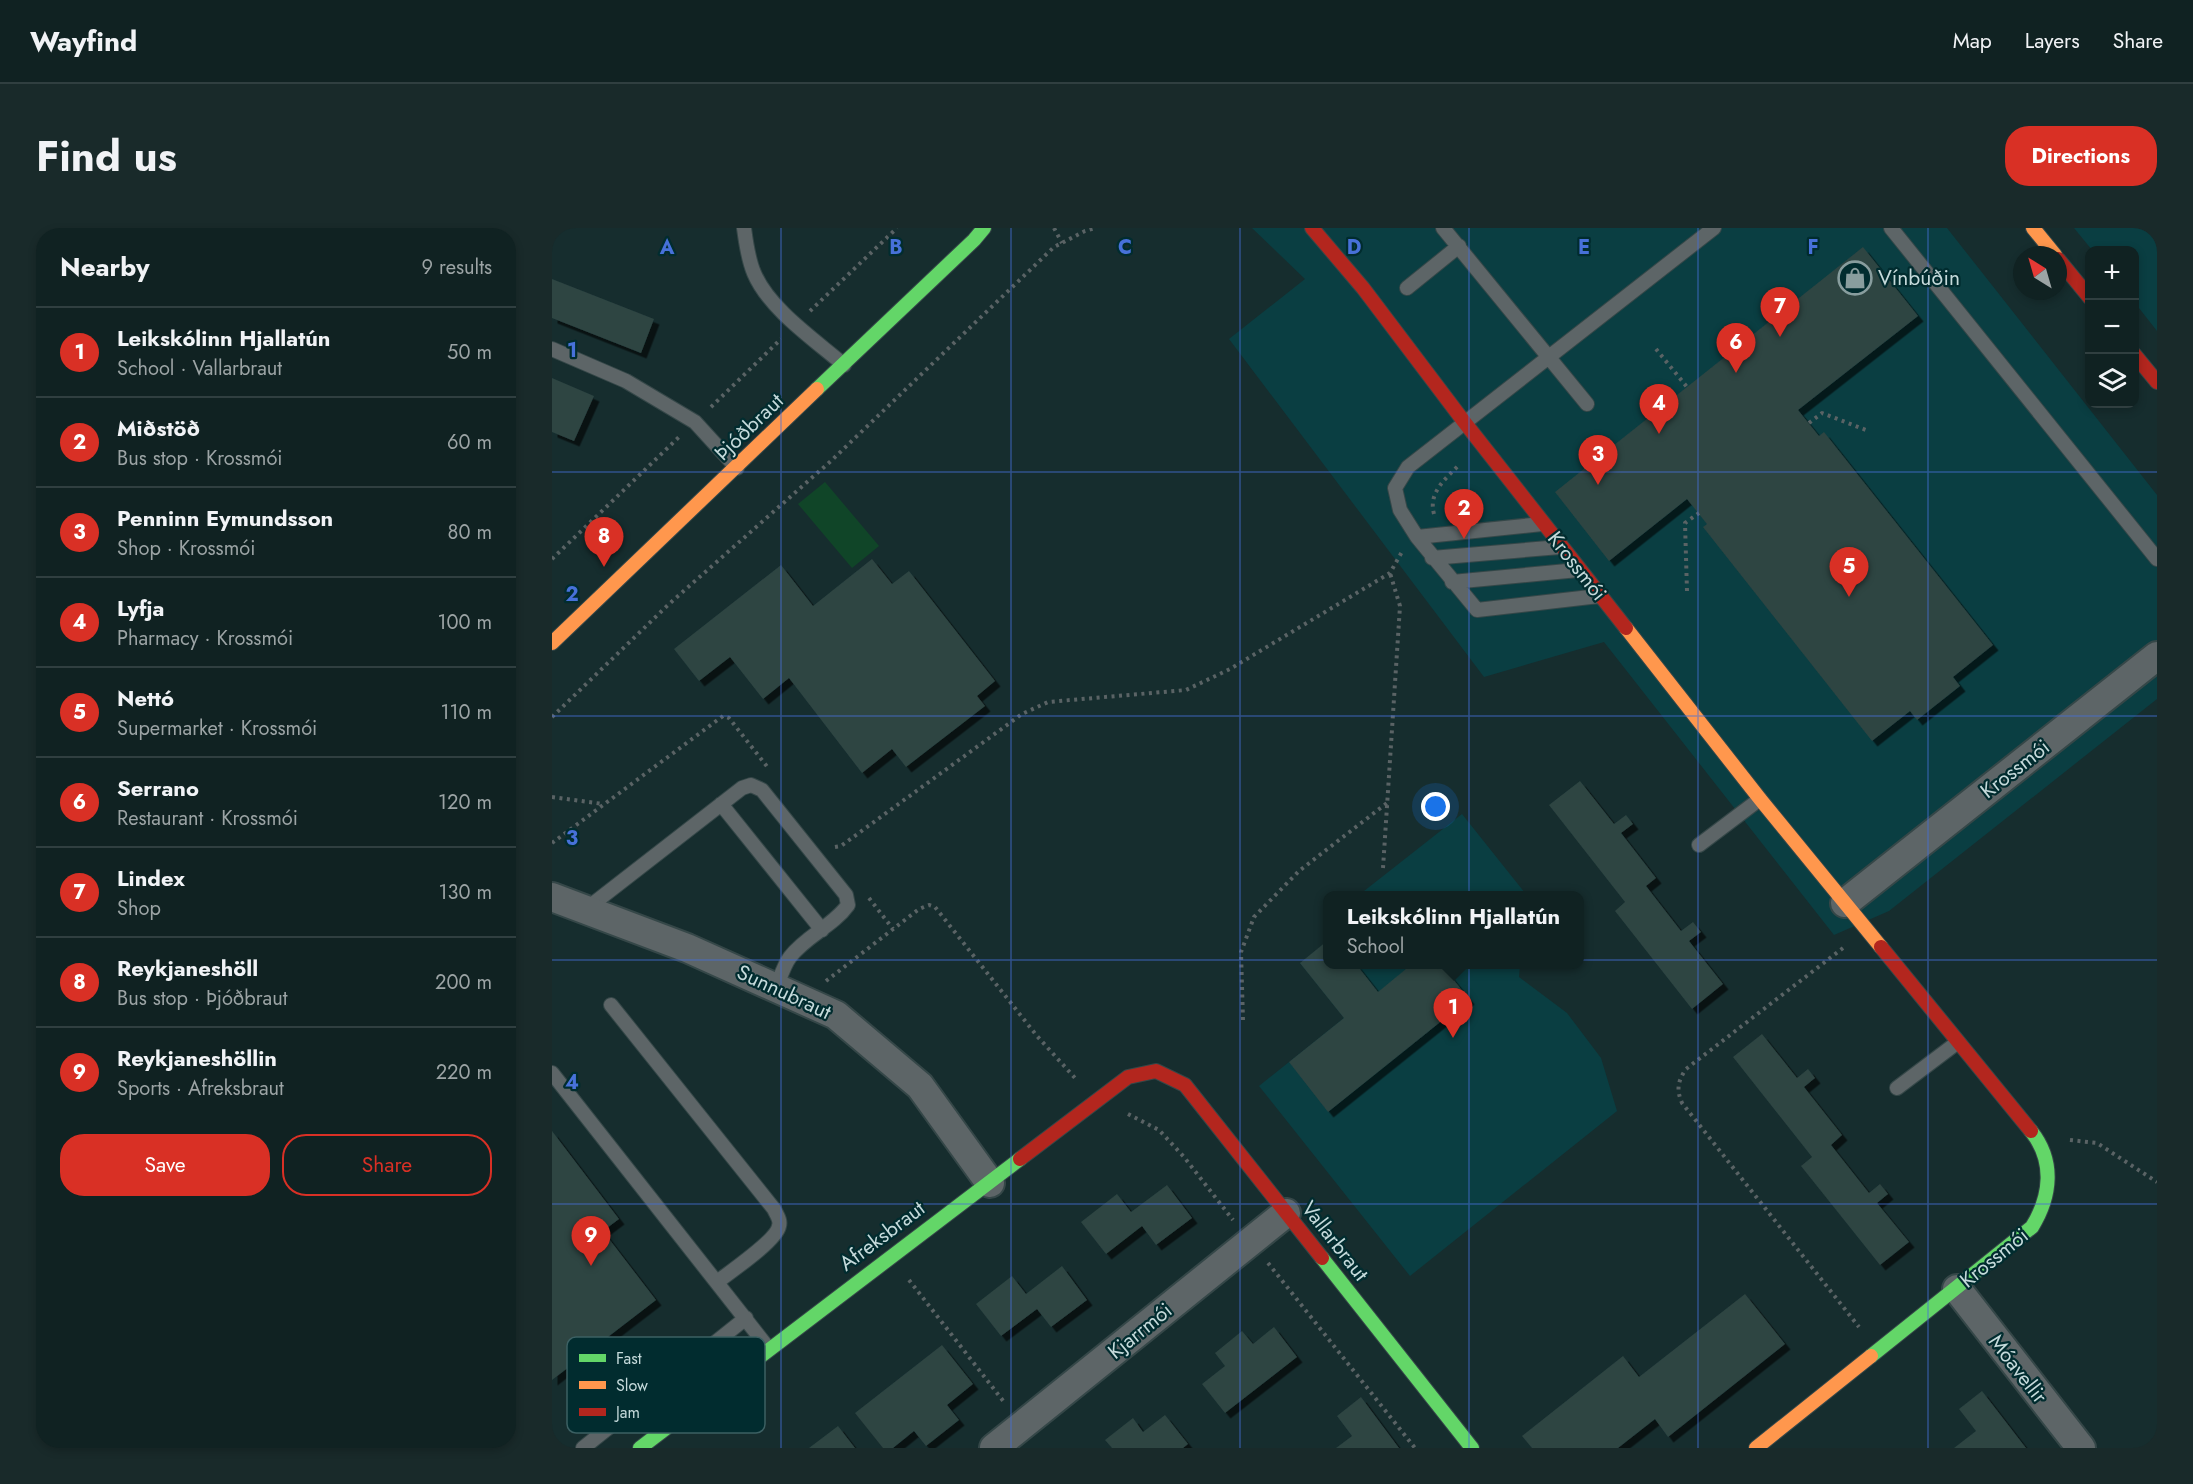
<!DOCTYPE html>
<meta charset="utf-8">
<style>
:root{--surface:#102222;--page:#192a2a;--text:#f1f3f6;--muted:#9ca4a5;--line:#303f40;--accent:#d93025}
body{margin:0;font-family:Jost,sans-serif;background:var(--page);color:var(--text)}
.controls{position:absolute;right:18px;top:18px;display:grid;overflow:hidden;border-radius:12px;box-shadow:0 3px 9px #0003}
.controls button{width:54px;height:54px;display:grid;place-items:center;padding:0;border:0;border-bottom:2px solid var(--line);background:var(--surface);color:var(--text);font:30px sans-serif}
.compass{position:absolute;left:1461px;top:18px;width:54px;height:54px;border-radius:50%;background:var(--surface);box-shadow:0 3px 9px #0003;rotate:323deg}
.you{position:absolute;left:884px;top:579px;width:21px;height:21px;margin:-15px;border:4px solid #fff;border-radius:50%;background:#1a73e8;box-shadow:0 0 0 9px #1a73e833}
.badge{display:grid;place-items:center;width:39px;height:39px;border-radius:50%;background:var(--accent);color:#fff;font-size:20px;font-weight:700}
.pin{position:absolute;translate:-50% -50px;filter:drop-shadow(0 2px 3px #0008)}
.pin::after{content:'';position:absolute;top:32px;width:21px;height:18px;background:inherit;clip-path:polygon(0 0,100% 0,50% 100%)}
.popup{position:absolute;left:771px;top:663px;width:261px;height:78px;box-sizing:border-box;display:grid;place-content:center;border-radius:12px;background:var(--surface);filter:drop-shadow(0 2px 4px #0005);font-size:20px;white-space:nowrap;color:var(--muted)}
.popup b{font-size:22px;color:var(--text)}
.popup::after{content:'';position:absolute;left:50%;top:100%;margin-left:-12px;border:12px solid transparent;border-top-color:var(--surface)}
.list{margin:0;padding:0;list-style:none}
h2{display:flex;justify-content:space-between;align-items:center;height:78px;margin:0;padding:0 24px;font-size:26px}
h2 small{font-size:20px;font-weight:400;color:var(--muted)}
.list li{display:grid;grid-template-columns:39px 1fr auto;gap:18px;align-items:center;box-sizing:border-box;height:90px;padding:0 24px;border-top:2px solid var(--line)}
.list b{display:block;font-size:22px;white-space:nowrap}
.list p{margin:0;font-size:20px;white-space:nowrap;color:var(--muted)}
.list em{font-size:20px;font-style:normal;color:var(--muted)}
.actions{display:flex;gap:12px;padding:18px 24px}
.actions a{flex:1;padding:14px 0;border:2px solid var(--accent);border-radius:24px;text-align:center;font-size:21px;color:var(--accent)}
.actions .main{background:var(--accent);color:#fff}
.icon{flex:none;width:33px;height:33px;fill:none;stroke:currentColor;stroke-width:2;stroke-linecap:round;stroke-linejoin:round}
.map{position:relative;flex:none;width:1605px;height:1220px;overflow:hidden;border-radius:24px}
header{display:flex;align-items:center;gap:36px;box-sizing:border-box;height:84px;padding:0 30px;background:var(--surface);border-bottom:2px solid var(--line)}
header strong{font-size:28px}
nav{display:flex;gap:33px;margin-inline-start:auto;font-size:21px}
.intro{display:flex;align-items:center;justify-content:space-between;box-sizing:border-box;height:144px;padding:0 36px}
h1{margin:0;font-size:42px}
.button{padding:15px 27px;border-radius:24px;background:var(--accent);color:#fff;font-size:21px;font-weight:700}
main{display:flex;gap:36px;padding:0 36px}
aside{flex:1;background:var(--surface);border-radius:24px;box-shadow:0 3px 9px #0003}
.map>svg:first-child{display:block}
</style>
<header>
<strong>Wayfind</strong>
<nav><a>Map</a><a>Layers</a><a>Share</a></nav>
</header>
<div class="intro"><h1>Find us</h1><a class="button">Directions</a></div>
<main>
<aside>
<h2>Nearby<small>9 results</small></h2>
<ul class="list">
<li><span class="badge">1</span><div><b>Leikskólinn Hjallatún</b><p>School · Vallarbraut</p></div><em>50 m</em></li>
<li><span class="badge">2</span><div><b>Miðstöð</b><p>Bus stop · Krossmói</p></div><em>60 m</em></li>
<li><span class="badge">3</span><div><b>Penninn Eymundsson</b><p>Shop · Krossmói</p></div><em>80 m</em></li>
<li><span class="badge">4</span><div><b>Lyfja</b><p>Pharmacy · Krossmói</p></div><em>100 m</em></li>
<li><span class="badge">5</span><div><b>Nettó</b><p>Supermarket · Krossmói</p></div><em>110 m</em></li>
<li><span class="badge">6</span><div><b>Serrano</b><p>Restaurant · Krossmói</p></div><em>120 m</em></li>
<li><span class="badge">7</span><div><b>Lindex</b><p>Shop</p></div><em>130 m</em></li>
<li><span class="badge">8</span><div><b>Reykjaneshöll</b><p>Bus stop · Þjóðbraut</p></div><em>200 m</em></li>
<li><span class="badge">9</span><div><b>Reykjaneshöllin</b><p>Sports · Afreksbraut</p></div><em>220 m</em></li>
</ul>
<div class="actions"><a class="main">Save</a><a>Share</a></div>
</aside>
<div class="map">
<svg width="1605" height="1220" viewBox="0 0 1605 1220">
<defs>
<filter id="shadow"><feDropShadow dx="5.5" dy="5.5" stdDeviation="0" flood-color="#0009"/></filter>
</defs>
<rect width="100%" height="100%" fill="#162d2e"/>
<path fill="#0a3e42" d="M700 0H1395L1605 267V471L1337 683 1282 707 1052 414 932 449 677 111 753 51Z
M1522 0H1605V103L1583 75 1582 22H1540Z
M910 586 973 665V667H807Z
M748 735 968 737 967 749 1015 785 1049 830 1065 883 858 1048 707 858 792 790Z"/>
<path fill="#104528" d="M273 254 327 318 300 340 246 276Z"/>
<path fill="#2d4442" filter="url(#shadow)" d="M1311 19 1366 88 1246 182 1267 208 1272 204 1441 417 1401 449 1408 458 1365 492 1358 483 1320 513 1151 299 1155 296 1135 271 1057 333 1003 264Z
M0 51 102 91 89 125 0 90Z
M0 150 42 168 22 213 0 204Z
M320 331 340 356 357 343 443 453 425 468 433 478 354 539 340 521 310 545 237 450 211 471 178 429 147 453 122 421 229 337 261 378Z
M1028 553 1062 596 1074 587 1081 596 1069 605 1104 650 1094 658 1129 703 1141 694 1149 704 1137 713 1171 756 1140 781 1063 683 1073 674 997 577Z
M775 713V736H804L826 764 860 736H889L917 771 776 884 737 834 792 790 748 735Z
M1210 806 1245 850 1256 841 1263 850 1252 859 1290 907 1279 917 1317 965 1328 956 1336 966 1325 975 1357 1014 1328 1037 1249 938 1260 929 1181 829Z
M0 903 67 991 51 1003 104 1072 0 1152Z
M615 957 640 990 604 1017 590 998 554 1026 529 994 565 966 579 984Z
M510 1038 535 1072 499 1099 485 1081 449 1108 424 1076 460 1048 474 1066Z
M1193 1066 1233 1116 1116 1209 1103 1191 1066 1220H980L970 1208 1071 1128 1087 1149Z
M722 1099 745 1129 673 1185 650 1156 673 1138 663 1125 690 1103 701 1116Z
M390 1117 421 1156 395 1177 407 1192 374 1218 362 1203 341 1220H331L303 1185Z
M1430 1163 1474 1220H1402L1424 1203 1407 1181Z
M809 1169 847 1220H784L800 1208 785 1188Z
M613 1187 636 1216 631 1220H560L553 1212 581 1190 591 1204Z
M286 1198 303 1220H257Z"/>
<g fill="none" stroke-linecap="round" stroke-linejoin="round">
<defs>
<path id="lane" d="M192 0C194 15 196 31 202 45 217 81 263 112 292 137
M891 0 1035 176
M1339 0 1605 331
M855 60 907 18
M0 121 74 153 143 194 185 240
M865 309 990 296
M880 330 1008 319
M900 354 1026 342
M1047 368 925 382 865 309 848 282 843 260 856 239 1162 0
M169 576 270 702
M1147 617 1208 571
M33 682 190 560 199 557 210 562 294 667 296 677C281 698 254 708 238 729 232 737 228 750 224 760
M59 777 222 981C224 986 229 992 227 998 225 1012 178 1044 165 1054
M0 845 217 1121
M1345 860 1406 814
M31 1220 194 1090"/>
<path id="street" d="M0 669 135 720 284 787 368 858 438 955
M1293 675 1605 428
M1405 1061 1529 1220
M442 1220 734 985"/>
<path id="fast" d="M265 161 422 12 432 0
M770 1030 920 1220
M1319 1128 1480 999C1499 968 1503 933 1479 903
M88 1220 468 931"/>
<path id="slow" d="M1481 0 1503 27
M1074 400 1208 571 1329 719
M0 415 265 161
M1204 1220 1319 1128"/>
<path id="jam" d="M760 0 811 60 913 195 1074 400
M1506 31 1538 70
M1582 126 1605 154
M1329 719 1479 903
M468 931 576 849 604 843 633 857 770 1030"/>
</defs>
<use href="#lane" stroke="#354748" stroke-width="16"/>
<use href="#street" stroke="#354748" stroke-width="32"/>
<use href="#fast" stroke="#354748" stroke-width="16"/>
<use href="#slow" stroke="#354748" stroke-width="16"/>
<use href="#jam" stroke="#354748" stroke-width="16"/>
<path stroke="#5a6365" stroke-width="4" stroke-dasharray="3 4.5" stroke-linecap="butt" d="M502 0 510 15
M258 83 345 0
M1104 121 1135 159
M159 179 229 111
M1257 195 1270 185 1314 202
M882 286C876 265 893 251 907 237
M0 331 127 209
M1135 363 1133 295 1147 285
M0 489 117 376 280 232 502 19 533 3 543 0
M0 569 51 576
M0 615 171 488 177 490 217 541
M283 619 289 618 470 486 496 474 634 462 678 441 838 345 851 322
M831 640 848 378 838 345
M317 670 341 701
M1291 720 1134 841C1126 853 1124 861 1130 875L1307 1099
M274 753 367 681 377 677 383 679 485 808 523 850
M691 792 689 724 702 689 747 643 835 575
M576 886 607 902 632 929 681 992
M1518 912 1545 915 1605 954
M716 1035 863 1220
M357 1052 452 1174"/>
<use href="#lane" stroke="#5d6567" stroke-width="14"/>
<use href="#street" stroke="#5d6567" stroke-width="28"/>
<use href="#fast" stroke="#63d668" stroke-width="14"/>
<use href="#slow" stroke="#ff974d" stroke-width="14"/>
<use href="#jam" stroke="#b3261e" stroke-width="14"/>
</g>
<path fill="none" stroke="#4771d9" stroke-width="1.5" stroke-opacity="0.55" d="M229 0V1220M459 0V1220M688 0V1220M917 0V1220M1146 0V1220M1376 0V1220M0 244H1605M0 488H1605M0 732H1605M0 976H1605"/>
<defs>
<symbol id="shop-ring" viewBox="-11 -11 22 22"><circle r="9.5" fill="#012c2f" stroke="#889d9e" stroke-width="1.5"/><path d="M-5-2.5h2.3a2.7 3.5 0 0 1 5.4 0H5L5.5 6h-11ZM-1.5-2.5h3a1.5 2.3 0 0 0-3 0Z" fill="#889d9e"/></symbol>
</defs>
<g fill-rule="evenodd">
<use href="#shop-ring" x="1284" y="31" width="38" height="38"/>
</g>
<g text-anchor="middle" dominant-baseline="central" stroke-width="4.5" stroke-linejoin="round" paint-order="stroke">
<g font-size="21" fill="#c5dadb" stroke="#012c2f" text-anchor="start">
<text x="1326" y="50">Vínbúðin</text>
</g>
<g font-size="21" fill="#c5dadb" stroke="#012c2f">
<text transform="translate(197 199) rotate(-44)">Þjóðbraut</text>
<text transform="translate(1025 338) rotate(52)">Krossmói</text>
<text transform="translate(1463 541) rotate(-38)">Krossmói</text>
<text transform="translate(232 764) rotate(25)">Sunnubraut</text>
<text transform="translate(330 1008) rotate(-37)">Afreksbraut</text>
<text transform="translate(783 1013) rotate(52)">Vallarbraut</text>
<text transform="translate(1442 1030) rotate(-39)">Krossmói</text>
<text transform="translate(588 1103) rotate(-39)">Kjarrmói</text>
<text transform="translate(1466 1141) rotate(52)">Móavellir</text>
</g>
</g>
<rect x="15" y="1109" width="198" height="96" rx="9" fill="#012c2f" stroke="#3c6063" stroke-width="1.5"/>
<rect x="27" y="1126" width="27" height="8" fill="#63d668"/>
<rect x="27" y="1153" width="27" height="8" fill="#ff974d"/>
<rect x="27" y="1180" width="27" height="8" fill="#b3261e"/>
<g font-size="16" fill="#c5dadb">
<text x="64" y="1136">Fast</text>
<text x="64" y="1163">Slow</text>
<text x="64" y="1190">Jam</text>
</g>
<g font-size="20" text-anchor="middle" font-weight="bold" fill="#4771d9" stroke="#012c2f" stroke-width="4.5" stroke-linejoin="round" paint-order="stroke">
<text x="115" y="26">A</text>
<text x="344" y="26">B</text>
<text x="573" y="26">C</text>
<text x="802" y="26">D</text>
<text x="1032" y="26">E</text>
<text x="1261" y="26">F</text>
<text x="20" y="129">1</text>
<text x="20" y="373">2</text>
<text x="20" y="617">3</text>
<text x="20" y="861">4</text>
</g>
</svg>
<div class="controls">
<button>+</button>
<button>−</button>
<button><svg class="icon" aria-label="layers" viewBox="0 0 24 24"><path d="M12 4l9 5-9 5-9-5zM3 14l9 5 9-5"/></svg></button>
</div>
<svg class="compass" viewBox="-18 -18 36 36"><path d="M0-13l5 13h-10z" fill="#e53935"/><path d="M0 13l5-13h-10z" fill="#9ca4a5"/></svg>
<div class="you"></div>
<div class="pin badge" style="left:901px;top:810px">1</div>
<div class="popup"><b>Leikskólinn Hjallatún</b>School</div>
<div class="pin badge" style="left:912px;top:311px">2</div>
<div class="pin badge" style="left:1046px;top:257px">3</div>
<div class="pin badge" style="left:1107px;top:206px">4</div>
<div class="pin badge" style="left:1297px;top:369px">5</div>
<div class="pin badge" style="left:1184px;top:145px">6</div>
<div class="pin badge" style="left:1228px;top:109px">7</div>
<div class="pin badge" style="left:52px;top:339px">8</div>
<div class="pin badge" style="left:39px;top:1038px">9</div>
</div>
</main>
